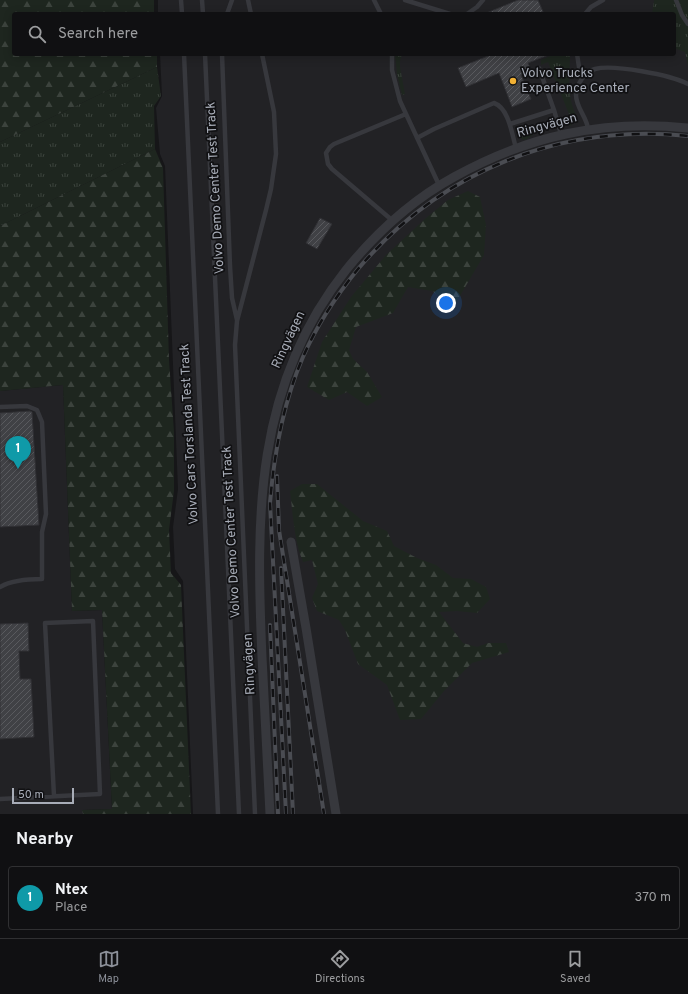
<!DOCTYPE html>
<meta charset="utf-8">
<style>
:root{--surface:#101012;--page:#19191b;--text:#f1f3f6;--muted:#9c9d9f;--line:#303032;--accent:#8c9099}
body{margin:0;font-family:Overpass,sans-serif;background:var(--page);color:var(--text)}
.scale{position:absolute;left:12px;bottom:10px;width:62px;box-sizing:border-box;padding-left:4px;border:2px solid #a8adb8;border-top:0;font-size:11px;line-height:14px;white-space:nowrap;color:#a8adb8;-webkit-text-stroke:3px #111113;paint-order:stroke}
.you{position:absolute;left:446px;top:303px;width:14px;height:14px;margin:-10px;border:3px solid #fff;border-radius:50%;background:#1a73e8;box-shadow:0 0 0 6px #1a73e833}
.badge{display:grid;place-items:center;width:26px;height:26px;border-radius:50%;background:var(--accent);color:#fff;font-size:13px;font-weight:700}
.pin{position:absolute;translate:-50% -33px;filter:drop-shadow(0 1px 2px #0008)}
.pin::after{content:'';position:absolute;top:21px;width:14px;height:12px;background:inherit;clip-path:polygon(0 0,100% 0,50% 100%)}
.list{margin:0;padding:0;list-style:none}
h2{display:flex;justify-content:space-between;align-items:center;height:52px;margin:0;padding:0 16px;font-size:17px}
h2 small{font-size:13px;font-weight:400;color:var(--muted)}
.list li{display:grid;grid-template-columns:26px 1fr auto;gap:12px;align-items:center;box-sizing:border-box;height:64px;margin:0 8px 8px;padding:0 8px;border:1px solid var(--line);border-radius:4px}
.list b{display:block;font-size:15px;white-space:nowrap}
.list p{margin:0;font-size:13px;white-space:nowrap;color:var(--muted)}
.list em{font-size:13px;font-style:normal;color:var(--muted)}
.icon{flex:none;width:22px;height:22px;fill:none;stroke:currentColor;stroke-width:2;stroke-linecap:round;stroke-linejoin:round}
.map{position:relative;flex:none;width:688px;height:814px;overflow:hidden}
.search{position:absolute;background:var(--surface);box-shadow:0 2px 10px #0003;left:12px;right:12px;top:12px;height:44px;display:flex;align-items:center;gap:10px;box-sizing:border-box;padding:0 14px;border-radius:4px;color:var(--muted);font-size:15px}
.sheet{height:124px;background:var(--surface)}
nav{display:flex;justify-content:space-around;align-items:center;box-sizing:border-box;height:56px;border-top:1px solid var(--line);background:var(--surface);font-size:11px;color:var(--muted)}
nav a{display:grid;justify-items:center;gap:2px}
nav .on{color:var(--accent)}
.map>svg:first-child{display:block}
</style>
<div class="map">
<svg width="688" height="814" viewBox="0 0 688 814">
<defs>
<pattern id="grass-tufts" width="24" height="20" patternUnits="userSpaceOnUse"><rect width="24" height="20" fill="#1e261f"/><path d="M3 7l-1-3M5 7V3M7 7l1-3M15 17l-1-3M17 17v-4M19 17l1-3" fill="none" stroke="#3c433d"/></pattern>
<pattern id="forest-firs" width="22" height="20" patternUnits="userSpaceOnUse"><rect width="22" height="20" fill="#1e261f"/><path d="M5 1l3.5 6h-7zM16 11l3.5 6h-7z" fill="#3c433d"/></pattern>
<pattern id="building-hatch" width="6" height="6" patternUnits="userSpaceOnUse"><rect width="6" height="6" fill="#404145"/><path d="M-1 1l2-2M0 6l6-6M5 7l2-2" fill="none" stroke="#595a5e"/></pattern>
</defs>
<rect width="100%" height="100%" fill="#161618"/>
<path fill="#222225" d="M158 0H688V814H193L183 581 175 569 173 527 178 489 165 166 160 154 156 108 162 96 160 54H674V14H158Z
M63 385 72 611 102 610 112 809 83 810V814H0V391Z"/>
<path fill="url(#grass-tufts)" d="M654 0H688V66L685 52 674 48V14H652Z
M395 54H402L400 61V67L405 94 402 95 397 74Z
M555 54H570C570 73 566 99 577 116L576 120 570 126 564 122 571 119 548 62 541 65V60Z
M157 67 161 96 154 106 155 149 0 226V142Z
M530 128 533 130V135L525 140 519 138 517 136 518 132 522 129Z"/>
<path fill="url(#forest-firs)" d="M0 0H154V14H14V54H157V67L0 142Z
M155 149 163 168 169 360 174 432V491L169 530 171 573 181 585 191 814H83L82 810 112 809 102 610 72 611 63 385 0 391V226Z
M468 191 480 197 486 225 484 255 454 306 432 291 408 287 393 313 356 327 349 350 353 359 367 372 382 397 367 406 347 392 329 400 307 387 322 342 351 297 386 255 426 218 448 200Z
M302 484H317L363 521 387 531 394 546 417 558 436 565 453 578 471 579 486 587 490 599 477 613 457 611 439 612 463 643 477 647 488 643H506L509 652 472 663 444 691 421 719 400 720 387 685 358 664 345 630 339 620 317 611 312 598 318 584 312 560 303 562C294 540 293 515 290 491Z"/>
<path fill="url(#building-hatch)" stroke="#303034" d="M518 0H538L544 14H484Z
M493 54H551L528 63 531 71 521 75 531 99 512 107 499 73 466 87 458 68Z
M320 218 332 224 317 249 306 243Z
M30 411 32 412 39 525 0 527V413Z
M28 623 29 651H19L20 679H31L34 737 0 739V624Z"/>
<g fill="none" stroke-linecap="round" stroke-linejoin="round">
<path stroke="#37383d" stroke-width="4.5" d="M181 0 182 14
M202 0 203 14
M248 0 251 14
M374 0 381 14
M405 0 450 14
M676 0 682 15 688 24
M227 14 232 0
M467 14 477 7 483 0
M585 14 591 7 603 0
M184 54 218 814
M205 54 239 814
M222 54 230 266 232 298 237 320
M392 54V70L400 101 439 185
M577 54 579 67 584 76
M539 68 554 110
M510 124 554 110 561 134
M588 129C587 117 576 108 576 95 577 84 584 72 595 69 613 64 671 75 688 84
M417 138 434 129 494 103C509 108 512 135 516 148
M393 221 332 169 328 164 326 153 330 147 334 144 406 114
M0 407 27 406 37 410 42 422 46 514 42 532V579C28 579 12 580 0 587
M0 799 100 794 93 621 45 623 54 796
M255 814 235 345 237 321 266 210 271 189 276 154 274 112 262 54"/>
<path stroke="#37383d" stroke-width="9" d="M291 542 306 628 336 814
M270 814C267 762 265 709 262 657 256 517 254 386 346 270 376 233 412 200 454 177 528 136 603 119 688 128"/>
<defs>
<path id="rail" d="M277 476 279 530 324 814
M281 568 293 814
M270 625 278 814
M286 814 270 503C274 454 283 403 303 357 317 325 336 296 358 269 441 171 560 123 688 136"/>
</defs>
<use href="#rail" stroke="#4a4c52" stroke-width="4"/>
<use href="#rail" stroke="#111113" stroke-width="2.5" stroke-dasharray="8" stroke-linecap="butt"/>
</g>
<circle fill="#f2b134" stroke="#111113" stroke-width="1.5" cx="513" cy="81" r="4"/>
<g text-anchor="middle" dominant-baseline="central" stroke-width="3.5" stroke-linejoin="round" paint-order="stroke">
<g font-size="13" fill="#a8adb8" stroke="#111113" text-anchor="start">
<text x="521" y="74">Volvo Trucks<tspan x="521" dy="15">Experience Center</tspan></text>
</g>
<g font-size="13" fill="#a8adb8" stroke="#111113">
<text transform="translate(547 126) rotate(-15)">Ringvägen</text>
<text transform="translate(216 188) rotate(-93)">Volvo Demo Center Test Track</text>
<text transform="translate(289 340) rotate(-65)">Ringvägen</text>
<text transform="translate(190 434) rotate(-93)">Volvo Cars Torslanda Test Track</text>
<text transform="translate(232 532) rotate(-93)">Volvo Demo Center Test Track</text>
<text transform="translate(250 664) rotate(-93)">Ringvägen</text>
</g>
</g>
</svg>
<div class="scale">50 m</div>
<div class="you"></div>
<div class="pin badge" style="left:18px;top:469px;background:#0f9aa8">1</div>
<div class="search"><svg class="icon" aria-label="search" viewBox="0 0 24 24"><circle cx="10" cy="10" r="6"/><path d="M15 15l6 6"/></svg>Search here</div>
</div>
<section class="sheet">
<h2>Nearby<small></small></h2>
<ul class="list">
<li><span class="badge" style="background:#0f9aa8">1</span><div><b>Ntex</b><p>Place</p></div><em>370 m</em></li>
</ul>
</section>
<nav>
<a class="on"><svg class="icon" aria-label="map" viewBox="0 0 24 24"><path d="M3 6l6-2 6 2 6-2v14l-6 2-6-2-6 2zM9 4v14M15 6v14"/></svg>Map</a>
<a><svg class="icon" aria-label="directions" viewBox="0 0 24 24"><path d="M12 3l9 9-9 9-9-9zM9 14v-3h6M13 9l2 2-2 2"/></svg>Directions</a>
<a><svg class="icon" aria-label="saved" viewBox="0 0 24 24"><path d="M7 4h10v16l-5-4-5 4z"/></svg>Saved</a>
</nav>
